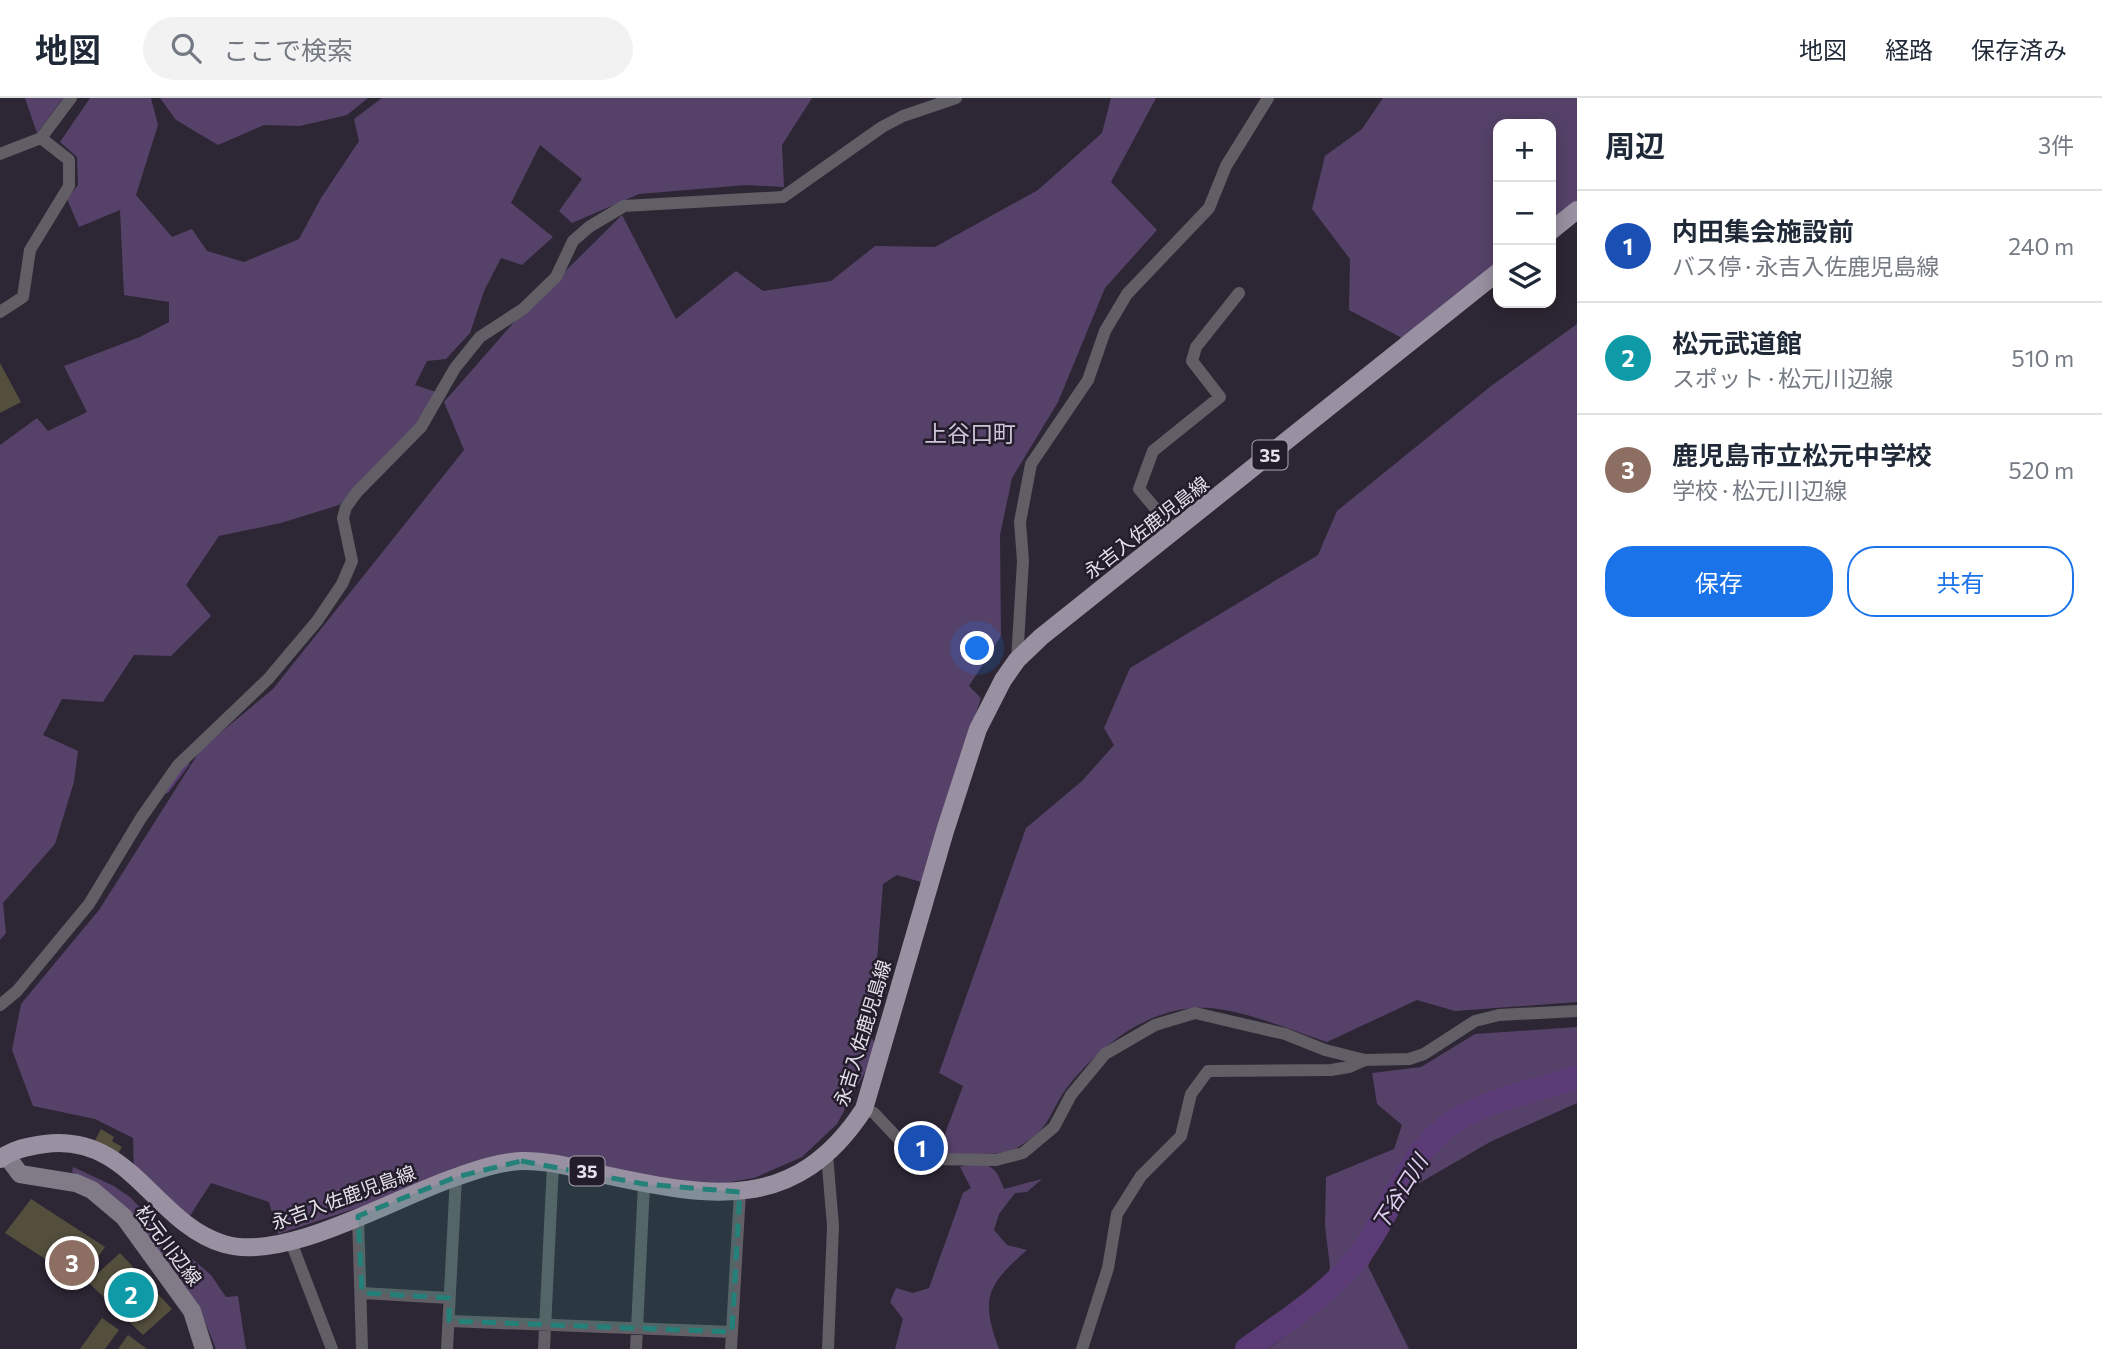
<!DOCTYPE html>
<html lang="ja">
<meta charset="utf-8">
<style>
:root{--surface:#fff;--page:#f2f2f3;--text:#1f2937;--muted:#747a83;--line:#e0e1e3;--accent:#1a73e8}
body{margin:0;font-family:Commissioner,"Noto Sans JP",sans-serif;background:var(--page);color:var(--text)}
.controls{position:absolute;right:21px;top:21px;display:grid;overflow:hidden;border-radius:14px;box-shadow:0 4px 18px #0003}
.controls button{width:63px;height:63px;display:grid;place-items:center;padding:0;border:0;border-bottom:2px solid var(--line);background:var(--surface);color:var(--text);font:35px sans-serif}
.you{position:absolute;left:978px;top:551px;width:24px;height:24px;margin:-18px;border:5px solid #fff;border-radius:50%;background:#1a73e8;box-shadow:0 0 0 10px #1a73e833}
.badge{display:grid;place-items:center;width:46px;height:46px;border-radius:50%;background:var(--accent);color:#fff;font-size:23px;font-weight:700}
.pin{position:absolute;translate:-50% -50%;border:4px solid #fff;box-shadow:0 2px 7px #0006}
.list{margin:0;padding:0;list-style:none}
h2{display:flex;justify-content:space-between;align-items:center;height:91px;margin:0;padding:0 28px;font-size:30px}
h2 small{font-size:23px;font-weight:400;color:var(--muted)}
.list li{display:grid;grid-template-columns:46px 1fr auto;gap:21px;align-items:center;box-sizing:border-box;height:112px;padding:0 28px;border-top:2px solid var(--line)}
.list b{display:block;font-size:26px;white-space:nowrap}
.list p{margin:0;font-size:23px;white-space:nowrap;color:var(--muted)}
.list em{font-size:23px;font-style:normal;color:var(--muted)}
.actions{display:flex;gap:14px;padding:21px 28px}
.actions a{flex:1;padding:16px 0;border:2px solid var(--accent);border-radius:28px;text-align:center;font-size:24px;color:var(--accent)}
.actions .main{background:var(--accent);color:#fff}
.icon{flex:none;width:38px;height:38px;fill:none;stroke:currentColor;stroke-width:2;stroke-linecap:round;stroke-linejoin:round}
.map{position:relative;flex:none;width:1577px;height:1251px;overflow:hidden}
header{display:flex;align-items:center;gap:42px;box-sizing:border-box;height:98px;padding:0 35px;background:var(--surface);border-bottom:2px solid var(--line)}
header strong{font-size:33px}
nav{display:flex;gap:38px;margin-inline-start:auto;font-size:24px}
.search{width:490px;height:63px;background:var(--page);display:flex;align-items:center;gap:18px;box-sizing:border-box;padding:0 24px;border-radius:38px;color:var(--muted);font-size:26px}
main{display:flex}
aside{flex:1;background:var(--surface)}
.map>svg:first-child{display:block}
</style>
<header>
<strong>地図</strong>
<div class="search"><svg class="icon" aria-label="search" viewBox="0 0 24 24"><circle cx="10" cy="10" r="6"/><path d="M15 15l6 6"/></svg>ここで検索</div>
<nav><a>地図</a><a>経路</a><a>保存済み</a></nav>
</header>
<main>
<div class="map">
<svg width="1577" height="1251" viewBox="0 0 1577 1251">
<rect width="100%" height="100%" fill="#2d2634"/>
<path fill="#564269" d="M25 0H63L37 35Z
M90 0H151L158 27 136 97 172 139 192 131 207 153 244 164 299 141 321 100 359 43 354 21 382 0H812L782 47 784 89 746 87 639 96 572 125 559 113 582 81 540 47 511 105 553 139 522 167 501 160 484 193 470 235 446 261 427 263 415 287 436 294 413 332 339 407 281 425 219 438 186 487 211 518 171 558 134 557 103 604 62 601 43 637 78 653 74 684 55 746 3 805 6 835 0 842V347L37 320 48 333 87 314 64 268 140 239 169 224V204L124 197 120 112 79 129 67 101 78 87 77 59 60 44Z
M160 0H368L347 17 300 28 264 27 218 47 176 22Z
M1111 0H1156L1111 84 1157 132 1105 190 1058 304 1012 380 1000 437 1001 538 969 588 981 600 921 784 897 777 883 786 871 939 878 950 837 1026 802 1059 754 1080 713 1087 641 1077 525 1055 278 1136 269 1104 211 1085 188 1121 134 1077 133 1040 95 1021 33 1008 12 952 21 906 99 812 201 651 273 591 464 352 444 304 515 223 622 117 676 221 736 173 763 193 831 183 875 148 935 149 1038 92 1102 35Z
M1383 0H1577V103L1551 124V26H1498V165L1402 240 1349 212 1350 161 1312 111 1325 58 1362 31Z
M1577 226V904L1455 913 1417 902 1327 944C1294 933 1243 912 1209 910 1151 906 1099 948 1066 991 1048 1016 1052 1029 1020 1048 1003 1059 962 1057 942 1056L943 1041 963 988 939 975 1026 730 1082 683 1114 647 1104 630 1130 570 1318 457 1337 413 1491 288Z
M1577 929V1005L1490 1044 1404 1094 1368 1168 1409 1251H1268L1322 1211 1330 1169 1325 1128 1326 1079 1394 1051 1402 1027 1377 1006 1372 975 1421 969 1475 936Z
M976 1065C994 1066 998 1075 1004 1091L1042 1081 1027 1094 1015 1095 999 1116 994 1132 1007 1147 1027 1152C987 1187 980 1200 999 1251H895L903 1221 890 1204 896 1190 913 1195 929 1190 963 1095 971 1090 960 1069Z
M73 1069 114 1088 131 1100 168 1140 211 1177 226 1199 238 1198 246 1251H216L199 1209 100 1091 72 1074Z"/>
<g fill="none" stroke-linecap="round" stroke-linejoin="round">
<path stroke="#5a3b76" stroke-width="4.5" d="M167 693 187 666"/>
<path stroke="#5a3b76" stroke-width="24" d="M1247 1251C1285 1223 1328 1197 1358 1159 1392 1116 1404 1058 1452 1025 1487 1001 1537 993 1577 979"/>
</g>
<path fill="#544f3d" d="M0 265 21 304 0 315Z
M101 1031 114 1039 112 1043 122 1049 116 1059 93 1046Z
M31 1101 105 1149 81 1184 5 1135Z
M120 1155 172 1211 143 1237 88 1184Z
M102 1220 119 1232 105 1251H80Z
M128 1237 147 1251H118Z"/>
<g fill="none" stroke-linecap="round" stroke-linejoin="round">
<path stroke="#615e65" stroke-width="12" d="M0 56 41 40 71 0
M0 214 23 199 30 152 69 88V62L41 40
M1175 434 1139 391 1153 353 1220 299 1192 263 1196 249 1239 195
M1017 562 1023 463 1020 424 1031 366 1088 282 1105 233 1127 196 1209 110 1226 68 1268 0
M0 907 17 893 89 806 141 720 178 667 268 581 317 523 342 486 352 463 343 420 346 409 357 394 421 329 455 270 480 239 523 211 556 179 573 143 589 129 624 108 783 99 882 29 903 18 956 0
M864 1011 874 1015 906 1049 928 1061 996 1062 1023 1055 1054 1029 1071 997 1105 956 1155 927 1195 915 1285 936 1325 952 1365 962 1409 961 1424 956 1475 923 1499 917 1577 913
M827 1057 833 1128 828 1251
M358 1118 362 1251
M291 1144 332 1251
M362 1195 449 1200
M449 1223 732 1234
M447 1251 456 1079
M544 1251 553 1066
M636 1251 644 1086
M731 1251 740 1094
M1082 1251 1108 1170 1117 1116 1141 1078 1181 1038 1191 996 1208 973 1331 972 1349 969 1365 962"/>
<path stroke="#807b87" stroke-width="18" d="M6 1057 20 1076 76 1085 92 1092 124 1119 192 1213 204 1251"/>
<path stroke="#9991a1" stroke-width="18" d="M1551 133 1577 112
M0 1061C13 1051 29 1048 45 1046 131 1035 154 1125 224 1146 286 1165 397 1098 459 1078 479 1071 500 1064 521 1063 549 1062 578 1071 605 1077 712 1100 796 1115 864 1011L945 733 978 631 1003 582 1017 562 1041 539 1498 174"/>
</g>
<path fill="#24817a" fill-opacity="0.2" stroke="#24817a" stroke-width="5" stroke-dasharray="14 9" stroke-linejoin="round" d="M521 1063 644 1086 740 1094 732 1234 449 1223V1200L362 1195 358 1118 456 1079Z"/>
<g text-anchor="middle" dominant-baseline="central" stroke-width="5" stroke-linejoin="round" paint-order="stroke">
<g fill="#231c2a" stroke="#aba5b0" stroke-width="2">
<rect x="1252.5" y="342.5" width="35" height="29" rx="5"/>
<rect x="569.5" y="1058.5" width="35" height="29" rx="5"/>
</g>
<g font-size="18" font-weight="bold" fill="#e5e0ea">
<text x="1270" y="357">35</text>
<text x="587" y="1073">35</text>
</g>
<g font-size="19" fill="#e5e0ea" stroke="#231c2a">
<text transform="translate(1146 429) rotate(-38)">永吉入佐鹿児島線</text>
<text transform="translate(862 935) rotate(-73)">永吉入佐鹿児島線</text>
<text transform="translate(343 1099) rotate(-20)">永吉入佐鹿児島線</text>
<text transform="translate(169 1147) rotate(53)">松元川辺線</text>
</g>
<g font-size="21" font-style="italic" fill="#e1d0f4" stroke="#231c2a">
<text transform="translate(1399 1094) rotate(-58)">下谷口川</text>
</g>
<g font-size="23" fill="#cec5d9" stroke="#231c2a">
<text x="970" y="335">上谷口町</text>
</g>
</g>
</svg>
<div class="controls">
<button>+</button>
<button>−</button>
<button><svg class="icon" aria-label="layers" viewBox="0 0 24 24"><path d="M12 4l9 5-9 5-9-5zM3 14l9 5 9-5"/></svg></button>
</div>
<div class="you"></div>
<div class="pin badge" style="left:921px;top:1050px;background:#1a4fb4">1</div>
<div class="pin badge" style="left:131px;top:1197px;background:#0f9aa8">2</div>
<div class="pin badge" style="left:72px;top:1165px;background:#8d6e63">3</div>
</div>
<aside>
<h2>周辺<small>3件</small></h2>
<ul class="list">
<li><span class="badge" style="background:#1a4fb4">1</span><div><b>内田集会施設前</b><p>バス停 · 永吉入佐鹿児島線</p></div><em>240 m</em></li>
<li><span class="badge" style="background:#0f9aa8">2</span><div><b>松元武道館</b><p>スポット · 松元川辺線</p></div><em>510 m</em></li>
<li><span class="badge" style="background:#8d6e63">3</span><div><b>鹿児島市立松元中学校</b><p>学校 · 松元川辺線</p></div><em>520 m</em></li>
</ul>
<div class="actions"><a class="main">保存</a><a>共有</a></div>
</aside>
</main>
